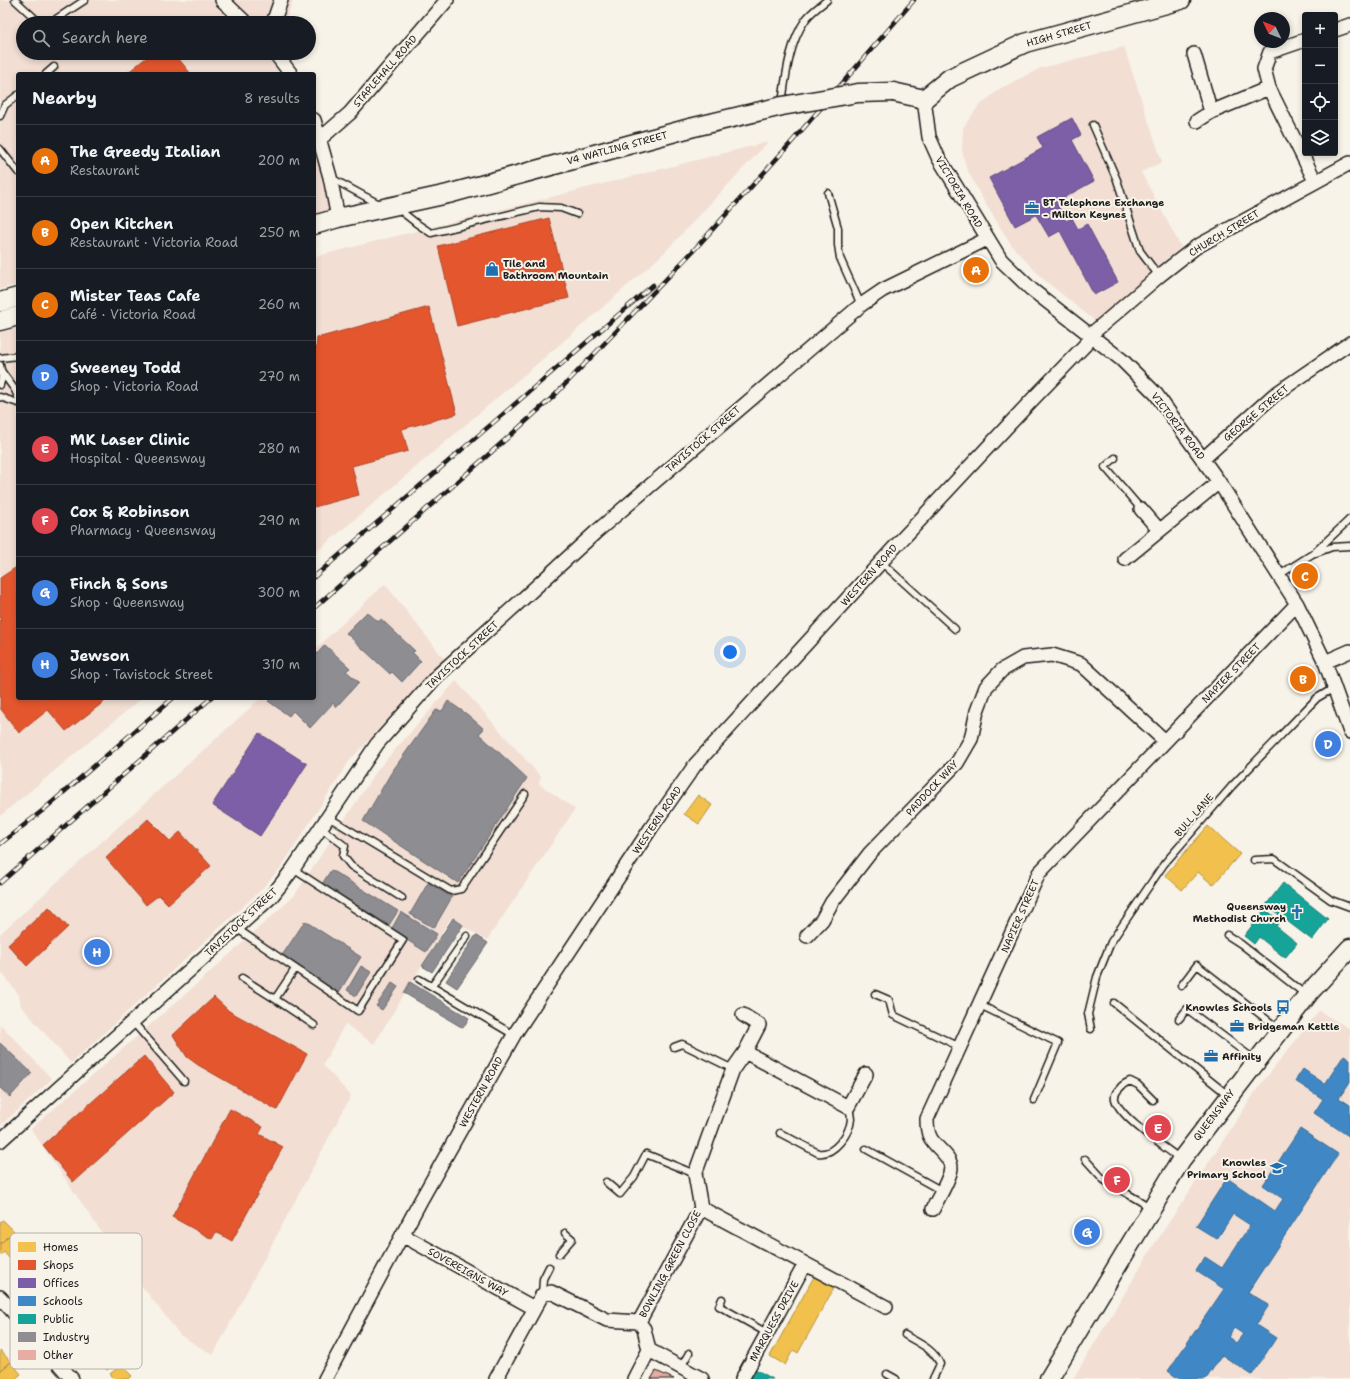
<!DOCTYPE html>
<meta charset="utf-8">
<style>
:root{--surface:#171b24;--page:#242831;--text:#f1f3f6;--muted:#9ea1a6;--line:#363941;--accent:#ea580c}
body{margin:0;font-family:"Shantell Sans",sans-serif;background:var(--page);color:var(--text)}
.controls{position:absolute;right:12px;top:12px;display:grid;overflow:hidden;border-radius:4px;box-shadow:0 2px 6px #0003}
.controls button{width:36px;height:36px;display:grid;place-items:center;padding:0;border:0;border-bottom:1px solid var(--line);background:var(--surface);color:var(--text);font:20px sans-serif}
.compass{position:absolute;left:1254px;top:12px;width:36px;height:36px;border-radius:50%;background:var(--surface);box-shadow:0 2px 6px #0003;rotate:313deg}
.you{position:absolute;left:730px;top:652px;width:14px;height:14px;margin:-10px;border:3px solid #fff;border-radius:50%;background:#1a73e8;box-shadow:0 0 0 6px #1a73e833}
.badge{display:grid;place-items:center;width:26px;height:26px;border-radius:50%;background:var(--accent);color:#fff;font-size:13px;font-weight:700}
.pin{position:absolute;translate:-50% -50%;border:2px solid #fff;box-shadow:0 1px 4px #0006}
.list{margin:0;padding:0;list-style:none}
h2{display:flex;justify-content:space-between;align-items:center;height:52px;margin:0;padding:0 16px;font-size:17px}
h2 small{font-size:13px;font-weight:400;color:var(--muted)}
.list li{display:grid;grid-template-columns:26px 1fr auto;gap:12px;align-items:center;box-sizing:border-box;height:72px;padding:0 16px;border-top:1px solid var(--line)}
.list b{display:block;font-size:15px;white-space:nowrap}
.list p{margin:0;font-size:13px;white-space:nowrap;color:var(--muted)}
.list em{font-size:13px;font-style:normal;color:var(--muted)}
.icon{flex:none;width:22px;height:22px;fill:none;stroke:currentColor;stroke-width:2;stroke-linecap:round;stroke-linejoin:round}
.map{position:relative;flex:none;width:1350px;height:1379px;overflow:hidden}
.search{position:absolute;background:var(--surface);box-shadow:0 2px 6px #0003;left:16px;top:16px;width:300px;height:44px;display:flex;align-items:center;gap:10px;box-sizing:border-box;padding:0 14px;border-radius:22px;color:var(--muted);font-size:15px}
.panel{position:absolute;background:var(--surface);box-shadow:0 2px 6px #0003;left:16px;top:72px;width:300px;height:628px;border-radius:4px}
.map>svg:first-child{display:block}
</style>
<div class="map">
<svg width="1350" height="1379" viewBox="0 0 1350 1379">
<rect width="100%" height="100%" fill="#f7f3e8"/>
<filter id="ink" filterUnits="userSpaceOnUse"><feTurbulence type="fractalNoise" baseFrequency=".025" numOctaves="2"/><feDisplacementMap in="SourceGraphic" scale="8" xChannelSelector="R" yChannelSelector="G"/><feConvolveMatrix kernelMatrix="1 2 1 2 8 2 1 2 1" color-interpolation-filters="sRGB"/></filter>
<g filter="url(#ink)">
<path fill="#f2ded3" d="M0 0H293L285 23H23V53H284L291 74H18V285L0 289Z
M1124 47 1162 162 1141 172 1181 247 1095 321 1042 278 1012 246 982 198 966 167 962 150 963 128 978 107 1001 88 1041 68Z
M768 142 664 253 586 322 314 554V257Z
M314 144 338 218 314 223Z
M18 326V698H142L0 816V332Z
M385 584 445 660 350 760 282 866 261 890 71 1063 21 1006 19 995 0 970V934L261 698H314V650Z
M456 681 541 777 539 784 575 809 487 940 450 919 374 1044 345 1024 323 1065 351 1096 213 1355 180 1335 113 1249 31 1129 198 983 294 896 378 769Z
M1319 1011 1350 1029V1379H1073L1152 1248 1258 1088Z
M0 1024 52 1079 0 1126Z"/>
<path fill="#f2c14e" stroke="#b2903f" d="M698 795 712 805 699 824 684 814Z
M1208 826 1240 854 1213 885 1198 872 1182 890 1165 875Z
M3 1220 14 1231 0 1244V1222Z
M8 1236 19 1248 9 1258 4 1252 1 1255 0 1254V1244Z
M815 1275 835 1286 798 1353 793 1350 785 1365 770 1356Z
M111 1345 118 1352 114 1356 118 1360 107 1370 102 1365 100 1367 93 1360 106 1348 107 1349Z
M0 1350 11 1362 0 1371Z
M11 1362 21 1374 15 1379H0V1371Z
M121 1365 132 1376 129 1379H115L110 1374Z"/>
<path fill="#e4572e" stroke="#a84529" d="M152 53H174L191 74H126Z
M549 218 569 298 457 326 438 246Z
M429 307 457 414 402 429 408 451 352 466 359 495 314 507V348L316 347 317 338Z
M18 566V698H109L66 731 48 710 19 733 0 708V578Z
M148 819 170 841 180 832 211 866 168 904 159 895 146 905 106 858Z
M49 907 68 927 27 966 8 945Z
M214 997 229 1011 307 1054 277 1110 198 1065 187 1057 173 1035Z
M144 1056 174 1092 73 1182 43 1145Z
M230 1109 263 1127 259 1134 283 1147 232 1241 216 1232 212 1239 172 1217Z"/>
<path fill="#7b5ea7" stroke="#5e4a7d" d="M1072 118 1081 135 1072 140 1094 181 1056 202 1066 221 1072 218 1078 229 1087 224 1118 282 1094 295 1060 231 1049 237 1036 215 1015 226 989 178 1043 148 1037 137Z
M259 733 307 764 260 836 212 805Z"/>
<path fill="#3f88c5" stroke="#346892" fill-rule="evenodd" d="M1344 1055 1350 1059V1082L1339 1098 1350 1105V1137L1314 1113 1323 1099 1295 1081 1303 1069 1325 1084Z
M1300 1129 1338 1154 1248 1292 1269 1305 1256 1325 1276 1338 1252 1375 1222 1355 1206 1379H1179L1168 1371 1224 1289 1196 1271 1205 1257 1222 1268 1250 1225 1233 1214 1217 1239 1196 1226 1227 1178 1275 1211 1283 1199 1263 1185ZM1234 1328 1243 1334 1236 1343 1228 1337Z"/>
<path fill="#17a398" stroke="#187a73" d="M1283 883 1328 919 1312 940 1266 905Z
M1265 909 1280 921 1276 926 1297 943 1285 958 1259 937 1254 944 1244 936Z
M755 1369 773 1379H750Z"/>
<path fill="#8d8d92" stroke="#6b6b6f" d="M367 612 379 622 381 619 415 651 412 652 421 661 402 682 392 672 390 674 346 633Z
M325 645 350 668 346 671 359 682 336 707 333 703 310 728 293 711 289 716 268 701 271 698H314V657Z
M448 701 468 715 484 729 479 734 527 778 458 883 363 821 391 773 436 710 442 711Z
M331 870 398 911 389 925 322 884Z
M428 883 452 897 434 928 410 914Z
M401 912 437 934 426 952 391 930Z
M453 918 463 925 432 972 422 966Z
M305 921 361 957 338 994 281 957Z
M476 935 488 943 457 988 446 981Z
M361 966 371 972 356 996 347 990Z
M410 982 469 1018 463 1028 404 993Z
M392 983 398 987 382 1010 376 1006Z
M0 1043 32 1073 10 1097 0 1088Z"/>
<path fill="#e7ada2" stroke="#1c1c1c" d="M656 1371 674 1379H651Z"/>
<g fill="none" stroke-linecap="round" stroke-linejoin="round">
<defs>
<path id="lane" d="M15 0 40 23
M50 23 85 0
M46 74 54 67
M782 103C786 75 789 43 806 19 811 12 820 6 827 0
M0 116 5 105 18 95
M1093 125 1117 180 1140 251 1159 276
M0 149 18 172
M331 178 379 204
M828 193 838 228V245L840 258 861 305
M397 208 416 223 431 233 539 207 561 208 577 214
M0 358 18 356
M0 365C2 372 3 378 0 385
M2 372 15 390 18 397
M0 397 18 403
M1115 458 1105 467 1141 509
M1316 553 1332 547 1350 546
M881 562 955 629
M1279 575 1314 553 1350 519
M328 817 451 891 461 889 525 794
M321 828 345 846 343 856 351 866 402 898
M1254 860 1274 859 1331 900 1350 907
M236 928 358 1011 403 940 293 869
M1227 935 1241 944 1306 995
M242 978 275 999 295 969
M419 979 514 1035
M432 986 467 936
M1181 986 1197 965 1279 1029
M875 994 889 1000 893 1015 960 1047
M275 999 314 1025
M1114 1003 1228 1095
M980 1005 1058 1043 1034 1100
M1179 1019 1187 1009 1255 1060
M133 1022 184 1081
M1091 1029 1088 1014 1097 977 1111 942 1164 864 1232 786 1317 698 1334 688
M674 1047 682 1044 733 1069
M1153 1100 1138 1085 1130 1081C1125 1083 1123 1084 1120 1088 1117 1091 1114 1094 1115 1099 1119 1117 1165 1147 1180 1159
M780 1133 818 1153C834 1156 850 1133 851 1119 851 1115 850 1111 848 1107
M866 1149 942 1191
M1085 1159 1104 1180 1150 1207
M606 1182 620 1194 634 1177 646 1154 695 1174
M559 1254 572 1239 565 1233
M542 1295 543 1279 549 1267
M722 1299 719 1306 767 1333
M905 1335C918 1343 934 1349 940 1364L933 1379
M681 1367 689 1353
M887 1374 896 1379"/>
<path id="street" d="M222 0 246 23
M273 23 281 0
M1335 30 1350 25
M275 53 291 74
M1194 54 1211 112
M1269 88 1315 181
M924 99 929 137 938 157 1001 260 1031 289 1122 360 1156 394 1219 482 1297 604 1325 662 1350 732
M314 120 330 177 338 218
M1197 121 1211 112 1269 88 1264 69 1270 52 1305 40
M320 139 350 113 447 0
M1203 459 1274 395 1350 343
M1141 509 1159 530
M1125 559 1219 482
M1325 662 1350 651
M807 936 822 920 832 902 870 853 957 763 971 739 977 711 986 687 1002 670 1023 658 1052 655 1081 664 1165 741
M745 1052 848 1107 866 1074
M0 1141 271 897 293 869 377 744 437 676 526 596 596 532 861 305 883 290 987 239
M701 1208 886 1307
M933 1209C938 1197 950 1180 951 1168 951 1155 935 1148 930 1137 927 1131 927 1125 927 1119L1039 873 1297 604
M402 1235 534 1308
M0 1297 72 1379
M639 1322 701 1208 695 1174 733 1069 745 1052 759 1025 743 1015
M649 1350 702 1379
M325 1379 421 1200 514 1035 651 828 695 765 893 549 1031 401 1088 342 1095 331 1159 276 1196 247 1350 163
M496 1379 542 1295 551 1292 607 1320 639 1322 644 1329 649 1350 634 1379
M742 1379 805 1264"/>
<path id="secondary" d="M893 92 924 99 950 78 1025 43 1181 0
M314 225 338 218 448 194 690 128
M0 302 18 297
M0 321 18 316
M1049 1379 1181 1160 1309 993 1350 948"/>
</defs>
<use href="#lane" stroke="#1c1c1c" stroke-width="9"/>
<use href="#street" stroke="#1c1c1c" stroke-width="16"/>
<use href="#secondary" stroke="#1c1c1c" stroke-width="21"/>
<use href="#lane" stroke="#f7f3e8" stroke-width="6"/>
<use href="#street" stroke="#f7f3e8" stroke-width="13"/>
<use href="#secondary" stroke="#f7f3e8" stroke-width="18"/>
<defs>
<path id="rail" d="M314 577 653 285
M314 608 513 433 554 396 693 251 789 145 914 0
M0 844 42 811 173 698
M0 883 211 698"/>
</defs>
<use href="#rail" stroke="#1c1c1c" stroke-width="4.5"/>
<use href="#rail" stroke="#f7f3e8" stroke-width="3" stroke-dasharray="9" stroke-linecap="butt"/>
<defs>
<path id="secondary-bridge" d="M690 128 782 106 858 93 893 92"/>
</defs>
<use href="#secondary-bridge" stroke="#1c1c1c" stroke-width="21" stroke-linecap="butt"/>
<use href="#secondary-bridge" stroke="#f7f3e8" stroke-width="18"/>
</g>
</g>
<defs>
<symbol id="office-bare" viewBox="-9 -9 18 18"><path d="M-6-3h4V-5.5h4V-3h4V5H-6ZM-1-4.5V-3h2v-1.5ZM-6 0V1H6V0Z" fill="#1f6fb2" stroke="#f7f3e8" stroke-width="2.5" paint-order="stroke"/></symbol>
<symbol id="shop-bare" viewBox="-9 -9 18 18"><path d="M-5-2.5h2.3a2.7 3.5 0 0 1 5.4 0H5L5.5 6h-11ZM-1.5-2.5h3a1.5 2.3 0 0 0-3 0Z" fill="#1f6fb2" stroke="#f7f3e8" stroke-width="2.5" paint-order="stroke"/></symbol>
<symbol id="church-bare" viewBox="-9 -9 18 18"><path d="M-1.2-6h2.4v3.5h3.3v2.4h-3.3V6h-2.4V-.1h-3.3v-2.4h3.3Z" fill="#1f6fb2" stroke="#f7f3e8" stroke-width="2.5" paint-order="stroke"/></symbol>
<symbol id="bus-bare" viewBox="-9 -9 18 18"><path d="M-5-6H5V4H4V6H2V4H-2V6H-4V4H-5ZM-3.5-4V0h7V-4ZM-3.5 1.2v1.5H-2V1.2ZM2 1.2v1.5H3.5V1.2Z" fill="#1f6fb2" stroke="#f7f3e8" stroke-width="2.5" paint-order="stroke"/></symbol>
<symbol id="school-bare" viewBox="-9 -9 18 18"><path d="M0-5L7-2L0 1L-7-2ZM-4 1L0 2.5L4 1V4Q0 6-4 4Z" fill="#1f6fb2" stroke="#f7f3e8" stroke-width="2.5" paint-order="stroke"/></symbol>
</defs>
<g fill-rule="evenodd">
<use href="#office-bare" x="1022" y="198" width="20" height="20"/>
<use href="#shop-bare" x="482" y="259" width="20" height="20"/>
<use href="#church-bare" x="1287" y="902" width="20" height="20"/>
<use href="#bus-bare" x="1273" y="997" width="20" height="20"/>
<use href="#office-bare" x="1227" y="1016" width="20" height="20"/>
<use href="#office-bare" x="1201" y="1046" width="20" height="20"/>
<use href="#school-bare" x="1267" y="1158" width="20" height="20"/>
</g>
<g text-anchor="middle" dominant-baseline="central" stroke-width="4" stroke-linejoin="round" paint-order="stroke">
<g font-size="10" fill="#1c1c1c" stroke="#f7f3e8">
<text transform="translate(1059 34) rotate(-16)">HIGH STREET</text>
<text transform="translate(385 71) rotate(-49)">STAPLEHALL ROAD</text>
<text transform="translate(617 148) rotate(-15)">V4 WATLING STREET</text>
<text transform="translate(959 192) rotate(59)">VICTORIA ROAD</text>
<text transform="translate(1224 233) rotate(-31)">CHURCH STREET</text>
<text transform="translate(1256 413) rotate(-40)">GEORGE STREET</text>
<text transform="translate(1178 426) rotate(53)">VICTORIA ROAD</text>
<text transform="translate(703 439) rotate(-41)">TAVISTOCK STREET</text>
<text transform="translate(869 575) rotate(-48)">WESTERN ROAD</text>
<text transform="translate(462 655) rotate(-43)">TAVISTOCK STREET</text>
<text transform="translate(1231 673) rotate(-46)">NAPIER STREET</text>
<text transform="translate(932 788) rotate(-47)">PADDOCK WAY</text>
<text transform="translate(1194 815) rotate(-49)">BULL LANE</text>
<text transform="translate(657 820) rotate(-56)">WESTERN ROAD</text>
<text transform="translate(1020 916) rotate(-66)">NAPIER STREET</text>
<text transform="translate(241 922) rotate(-43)">TAVISTOCK STREET</text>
<text transform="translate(481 1092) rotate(-61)">WESTERN ROAD</text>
<text transform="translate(1214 1115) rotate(-53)">QUEENSWAY</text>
<text transform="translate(670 1264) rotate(-62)">BOWLING GREEN CLOSE</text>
<text transform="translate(468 1272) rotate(29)">SOVEREIGNS WAY</text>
<text transform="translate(774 1321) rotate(-61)">MARQUESS DRIVE</text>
</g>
<g font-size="10" font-weight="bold" fill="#1c1c1c" stroke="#f7f3e8" text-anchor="start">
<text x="1043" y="202">BT Telephone Exchange<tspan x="1043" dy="12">- Milton Keynes</tspan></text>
<text x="503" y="263">Tile and<tspan x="503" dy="12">Bathroom Mountain</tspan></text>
<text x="1286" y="906" text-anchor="end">Queensway<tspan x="1286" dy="12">Methodist Church</tspan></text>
<text x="1272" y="1007" text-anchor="end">Knowles Schools</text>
<text x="1248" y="1026">Bridgeman Kettle</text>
<text x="1222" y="1056">Affinity</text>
<text x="1266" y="1162" text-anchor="end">Knowles<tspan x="1266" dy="12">Primary School</tspan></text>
</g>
</g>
<rect x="10" y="1233" width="132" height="136" rx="6" fill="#f7f3e8" stroke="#b5b2ab" stroke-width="1"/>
<rect x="18" y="1242" width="18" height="10" fill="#f2c14e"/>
<rect x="18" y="1260" width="18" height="10" fill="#e4572e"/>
<rect x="18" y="1278" width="18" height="10" fill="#7b5ea7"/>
<rect x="18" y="1296" width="18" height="10" fill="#3f88c5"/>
<rect x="18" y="1314" width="18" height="10" fill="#17a398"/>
<rect x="18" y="1332" width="18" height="10" fill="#8d8d92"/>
<rect x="18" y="1350" width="18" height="10" fill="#e7ada2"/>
<g font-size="11" fill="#1c1c1c">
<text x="43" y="1251">Homes</text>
<text x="43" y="1269">Shops</text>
<text x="43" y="1287">Offices</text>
<text x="43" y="1305">Schools</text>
<text x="43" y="1323">Public</text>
<text x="43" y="1341">Industry</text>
<text x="43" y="1359">Other</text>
</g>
</svg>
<div class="controls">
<button>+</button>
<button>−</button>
<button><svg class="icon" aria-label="locate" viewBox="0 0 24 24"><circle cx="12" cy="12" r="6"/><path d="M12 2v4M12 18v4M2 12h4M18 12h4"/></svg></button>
<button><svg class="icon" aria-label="layers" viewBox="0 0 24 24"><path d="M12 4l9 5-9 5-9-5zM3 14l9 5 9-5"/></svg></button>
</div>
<svg class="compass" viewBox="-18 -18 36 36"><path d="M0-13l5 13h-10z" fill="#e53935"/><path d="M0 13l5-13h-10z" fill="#9ea1a6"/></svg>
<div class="you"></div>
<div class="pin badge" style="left:976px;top:270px;background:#e8710a">A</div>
<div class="pin badge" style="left:1303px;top:679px;background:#e8710a">B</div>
<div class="pin badge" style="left:1305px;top:576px;background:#e8710a">C</div>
<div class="pin badge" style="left:1328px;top:744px;background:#3f7fe0">D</div>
<div class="pin badge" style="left:1158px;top:1128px;background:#e0444e">E</div>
<div class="pin badge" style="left:1117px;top:1180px;background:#e0444e">F</div>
<div class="pin badge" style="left:1087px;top:1232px;background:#3f7fe0">G</div>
<div class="pin badge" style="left:97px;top:952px;background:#3f7fe0">H</div>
<div class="search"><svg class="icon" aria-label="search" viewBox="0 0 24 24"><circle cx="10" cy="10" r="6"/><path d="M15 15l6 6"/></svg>Search here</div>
<section class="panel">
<h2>Nearby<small>8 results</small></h2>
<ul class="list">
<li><span class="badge" style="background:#e8710a">A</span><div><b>The Greedy Italian</b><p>Restaurant</p></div><em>200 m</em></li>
<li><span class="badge" style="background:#e8710a">B</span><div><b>Open Kitchen</b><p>Restaurant · Victoria Road</p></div><em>250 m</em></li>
<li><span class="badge" style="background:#e8710a">C</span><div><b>Mister Teas Cafe</b><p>Café · Victoria Road</p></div><em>260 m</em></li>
<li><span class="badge" style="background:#3f7fe0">D</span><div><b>Sweeney Todd</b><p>Shop · Victoria Road</p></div><em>270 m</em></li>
<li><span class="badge" style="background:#e0444e">E</span><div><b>MK Laser Clinic</b><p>Hospital · Queensway</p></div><em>280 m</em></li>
<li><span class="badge" style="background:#e0444e">F</span><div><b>Cox &amp; Robinson</b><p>Pharmacy · Queensway</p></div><em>290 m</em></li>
<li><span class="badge" style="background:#3f7fe0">G</span><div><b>Finch &amp; Sons</b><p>Shop · Queensway</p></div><em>300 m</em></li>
<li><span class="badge" style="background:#3f7fe0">H</span><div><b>Jewson</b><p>Shop · Tavistock Street</p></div><em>310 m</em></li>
</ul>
</section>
</div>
